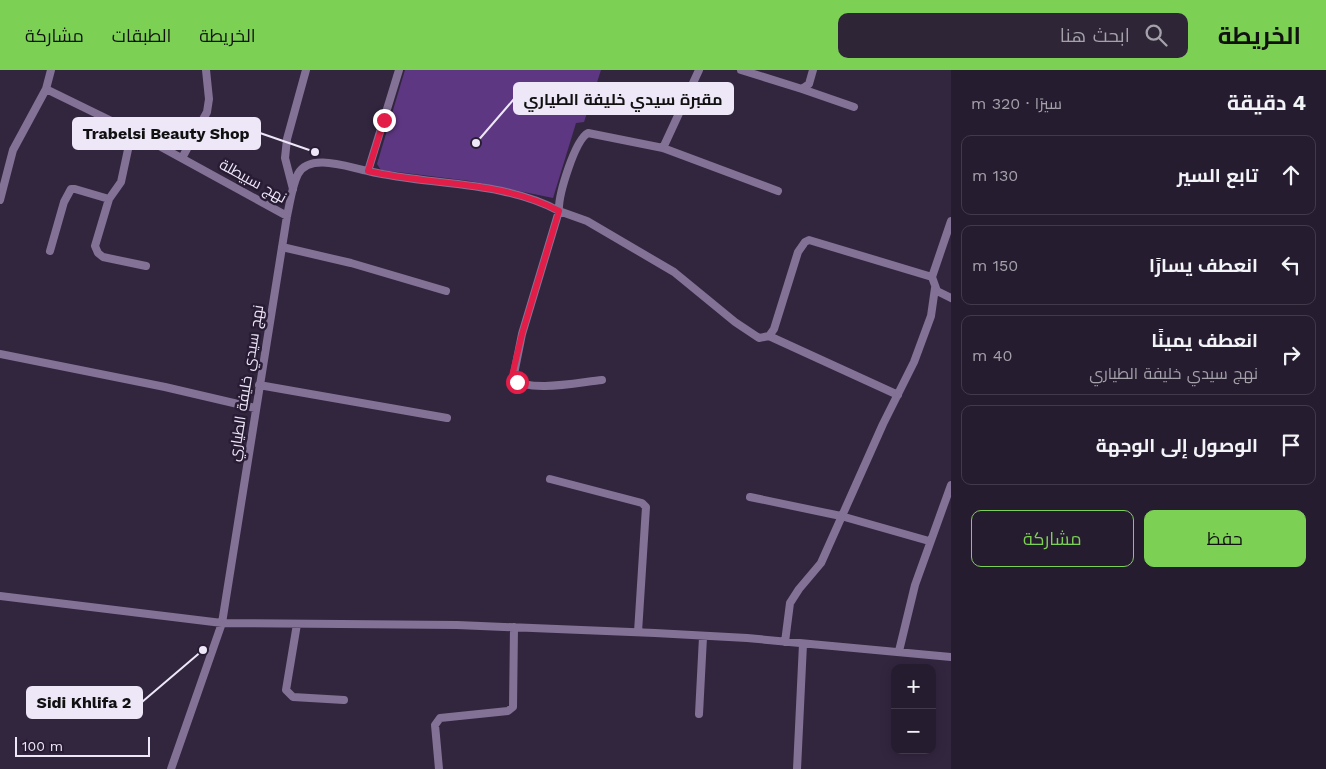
<!DOCTYPE html>
<html lang="ar">
<meta charset="utf-8">
<style>
:root{--surface:#261c2f;--page:#2e2537;--text:#f1f3f6;--muted:#a4a1aa;--line:#423a4b;--accent:#7cd155}
body{margin:0;font-family:"Work Sans",Cairo,sans-serif;background:var(--page);color:var(--text);direction:rtl}
.controls{position:absolute;right:15px;bottom:15px;display:grid;overflow:hidden;border-radius:10px;box-shadow:0 2px 12px #0003}
.controls button{width:45px;height:45px;display:grid;place-items:center;padding:0;border:0;border-bottom:1px solid var(--line);background:var(--surface);color:var(--text);font:25px sans-serif}
.scale{position:absolute;left:15px;bottom:12px;width:135px;box-sizing:border-box;padding-left:5px;border:2px solid #eee7f8;border-top:0;font-size:14px;line-height:18px;white-space:nowrap;color:#eee7f8;-webkit-text-stroke:4px #281c34;paint-order:stroke}
.stop{position:absolute;width:15px;height:15px;margin:-11px;border:4px solid #e11d48;border-radius:50%;background:#fff}
.stop.end{background:#e11d48;border-color:#fff;box-shadow:0 1px 5px #0008}
.list{margin:0;padding:0;list-style:none}
h2{display:flex;justify-content:space-between;align-items:center;height:65px;margin:0;padding:0 20px;font-size:21px}
h2 small{font-size:16px;font-weight:400;color:var(--muted)}
.list li{display:grid;grid-template-columns:32px 1fr auto;gap:15px;align-items:center;box-sizing:border-box;height:80px;margin:0 10px 10px;padding:0 10px;border:1px solid var(--line);border-radius:10px}
.list b{display:block;font-size:19px;white-space:nowrap}
.list p{margin:0;font-size:16px;white-space:nowrap;color:var(--muted)}
.list em{font-size:16px;font-style:normal;color:var(--muted)}
.actions{display:flex;gap:10px;padding:15px 20px}
.actions a{flex:1;padding:11px 0;border:1px solid var(--accent);border-radius:10px;text-align:center;font-size:18px;color:var(--accent)}
.actions .main{background:var(--accent);color:#111}
.icon{flex:none;width:28px;height:28px;fill:none;stroke:currentColor;stroke-width:2;stroke-linecap:round;stroke-linejoin:round}
.map{position:relative;flex:none;width:951px;height:699px;overflow:hidden;direction:ltr}
header{display:flex;align-items:center;gap:30px;box-sizing:border-box;height:70px;padding:0 25px;background:var(--accent);color:#111}
header strong{font-size:24px}
nav{display:flex;gap:28px;margin-inline-start:auto;font-size:18px}
.search{width:350px;height:45px;background:var(--page);display:flex;align-items:center;gap:12px;box-sizing:border-box;padding:0 18px;border-radius:10px;color:var(--muted);font-size:19px}
main{display:flex}
aside{flex:1;background:var(--surface)}
.map>svg:first-child{display:block}
</style>
<header>
<strong>الخريطة</strong>
<div class="search"><svg class="icon" aria-label="search" viewBox="0 0 24 24"><circle cx="10" cy="10" r="6"/><path d="M15 15l6 6"/></svg>ابحث هنا</div>
<nav><a>الخريطة</a><a>الطبقات</a><a>مشاركة</a></nav>
</header>
<main>
<aside>
<h2>4 دقيقة<small>سيرًا · 320 m</small></h2>
<ul class="list">
<li><svg class="icon" aria-label="ahead" viewBox="0 0 24 24"><path d="M12 20V5M6 11l6-6 6 6"/></svg><div><b>تابع السير</b></div><em>130 m</em></li>
<li><svg class="icon" aria-label="left" viewBox="0 0 24 24"><path d="M17 20v-9H6M10 6l-5 5 5 5"/></svg><div><b>انعطف يسارًا</b></div><em>150 m</em></li>
<li><svg class="icon" aria-label="right" viewBox="0 0 24 24"><path d="M7 20v-9h11M14 6l5 5-5 5"/></svg><div><b>انعطف يمينًا</b><p>نهج سيدي خليفة الطياري</p></div><em>40 m</em></li>
<li><svg class="icon" aria-label="arrive" viewBox="0 0 24 24"><path d="M6 21V4h12l-3 4 3 4H6"/></svg><div><b>الوصول إلى الوجهة</b></div></li>
</ul>
<div class="actions"><a class="main">حفظ</a><a>مشاركة</a></div>
</aside>
<div class="map">
<svg width="951" height="699" viewBox="0 0 951 699">
<rect width="100%" height="100%" fill="#32263f"/>
<path fill="#5e3782" d="M405 0H601L584 52 576 53 553 128 470 111 381 100 377 94Z"/>
<g fill="none" stroke-linecap="round" stroke-linejoin="round">
<path stroke="#837296" stroke-width="8" d="M741 0 802 19 809 14 813 0
M46 19 132 61 287 146
M802 19 854 37
M132 61 121 112 109 129 95 176 98 183 103 187 146 196
M663 78 699 0
M182 88 207 42 209 29 206 0
M368 101C430 116 501 110 559 141L522 264 513 309C530 323 580 312 602 310
M293 119 285 88 287 69 306 0
M778 121 663 78 588 63C575 70 558 125 559 141L587 151 674 202 735 252 759 268 769 266 774 259 798 182 805 172 809 170 932 207
M0 130 13 80 46 19 51 0
M951 151 932 207 937 221 951 228
M282 177 351 193 446 221
M50 181 64 132 71 119H75L109 129
M769 266 898 325
M0 284 165 317 255 338
M259 315 447 348
M550 409 642 433 646 437 638 562
M750 427 841 446 929 471
M0 526 222 553 457 555 655 563 747 568 951 587
M297 554 286 620 293 627 344 630
M785 572 790 533 799 519 821 493 883 354 914 292 931 246 935 218
M899 581 915 515 951 415
M699 644 703 567
M171 699 222 553 287 146C290 133 292 116 298 104 310 82 350 98 368 101L399 0
M439 699 435 655 440 648 508 641 513 637 514 557
M797 699 803 574"/>
</g>
<g fill="none" stroke-linecap="round" stroke-linejoin="round">
<path stroke="#e11d48" stroke-width="6" d="M384 50 368 101C430 116 501 110 559 141L522 264 512 306 517 312"/>
</g>
<g text-anchor="middle" dominant-baseline="central" stroke-width="5" stroke-linejoin="round" paint-order="stroke">
<g font-size="15" fill="#eee7f8" stroke="#281c34">
<text transform="translate(253 111) rotate(29)">نهج سبيطلة</text>
<text transform="translate(246 313) rotate(-81)">نهج سيدي خليفة الطياري</text>
</g>
</g>
<path fill="none" stroke="#eee7f8" stroke-width="2" d="M476 73L514 29M315 82L260 63M203 580L142 632"/>
<g fill="#eee7f8" stroke="#281c34" stroke-width="2">
<circle cx="476" cy="73" r="5"/>
<circle cx="315" cy="82" r="5"/>
<circle cx="203" cy="580" r="5"/>
</g>
<g fill="#eee7f8" stroke="#eee7f8" stroke-width="2">
<rect x="514" y="13" width="219" height="31" rx="5"/>
<rect x="73" y="48" width="187" height="31" rx="5"/>
<rect x="27" y="617" width="115" height="31" rx="5"/>
</g>
<g font-size="16" text-anchor="middle" font-weight="bold" fill="#111">
<text x="623" y="35">مقبرة سيدي خليفة الطياري</text>
<text x="166" y="69">Trabelsi Beauty Shop</text>
<text x="84" y="638">Sidi Khlifa 2</text>
</g>
</svg>
<div class="controls">
<button>+</button>
<button>−</button>
</div>
<div class="scale">100 m</div>
<div class="stop" style="left:517px;top:312px"></div>
<div class="stop end" style="left:384px;top:50px"></div>
</div>
</main>
